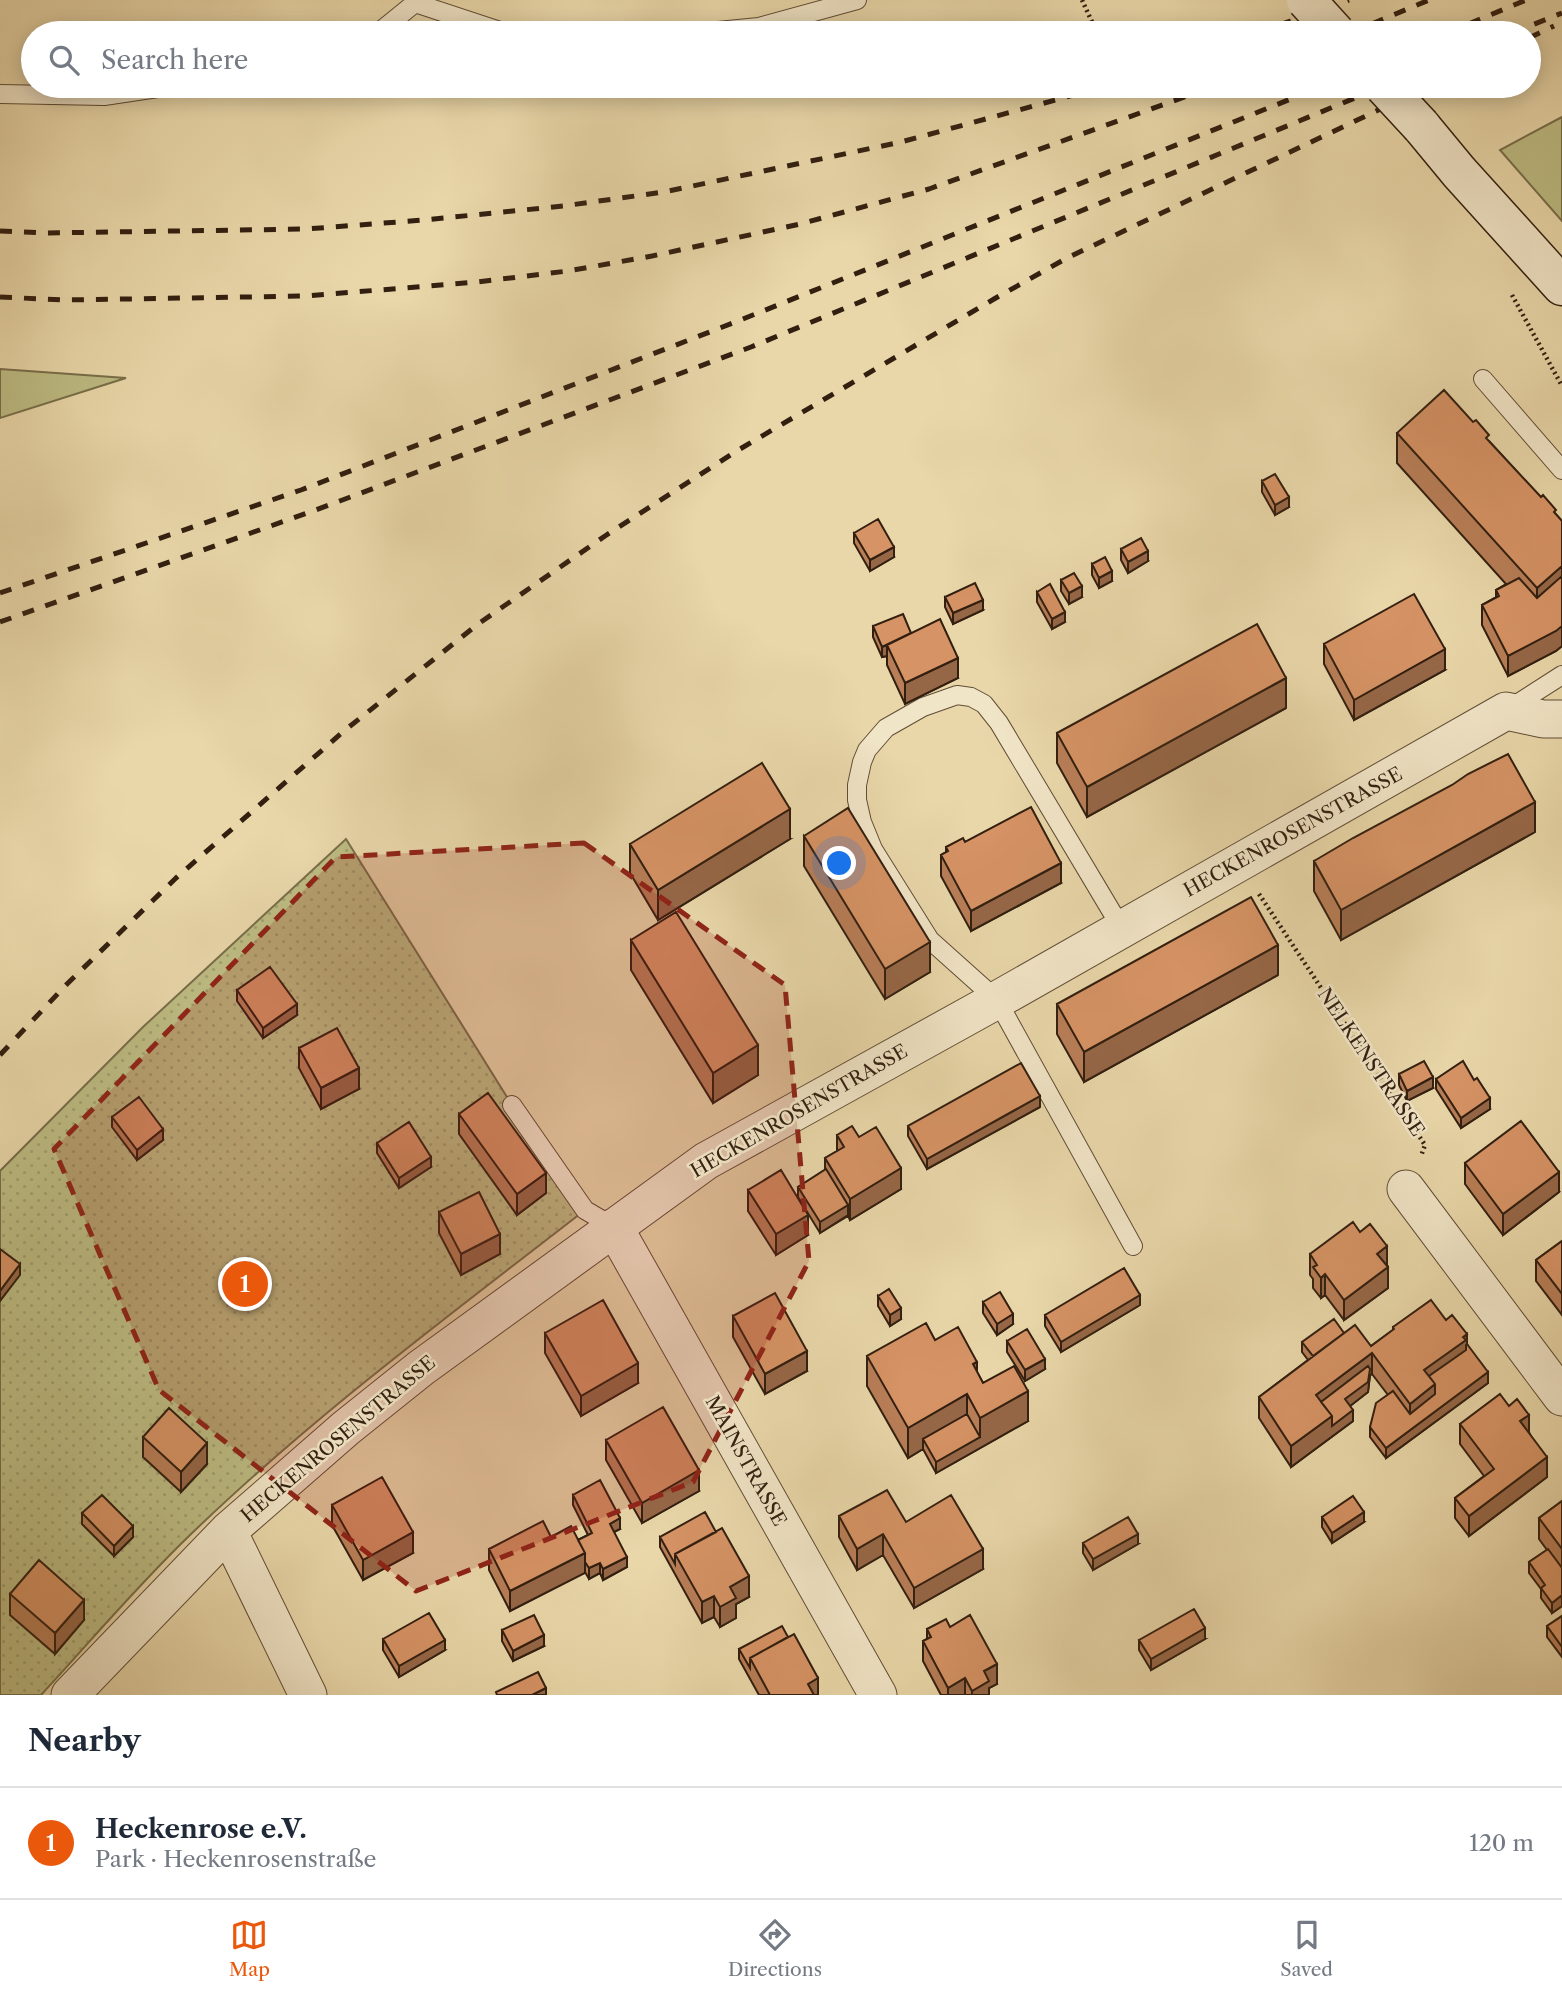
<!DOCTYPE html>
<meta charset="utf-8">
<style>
:root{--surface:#fff;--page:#f2f2f3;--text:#1f2937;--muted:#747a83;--line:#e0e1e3;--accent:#ea580c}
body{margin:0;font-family:"Libre Caslon Text",serif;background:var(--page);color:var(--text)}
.you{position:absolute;left:840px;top:864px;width:24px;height:24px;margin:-18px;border:5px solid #fff;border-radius:50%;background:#1a73e8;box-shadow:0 0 0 10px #1a73e833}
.badge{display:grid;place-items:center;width:46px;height:46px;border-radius:50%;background:var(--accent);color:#fff;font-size:23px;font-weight:700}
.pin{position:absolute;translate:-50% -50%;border:4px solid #fff;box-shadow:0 2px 7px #0006}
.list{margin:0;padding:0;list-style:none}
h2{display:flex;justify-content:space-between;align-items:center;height:91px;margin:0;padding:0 28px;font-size:30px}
h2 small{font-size:23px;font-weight:400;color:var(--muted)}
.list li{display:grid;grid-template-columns:46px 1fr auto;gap:21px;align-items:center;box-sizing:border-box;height:112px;padding:0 28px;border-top:2px solid var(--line)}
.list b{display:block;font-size:26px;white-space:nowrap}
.list p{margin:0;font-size:23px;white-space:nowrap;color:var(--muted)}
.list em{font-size:23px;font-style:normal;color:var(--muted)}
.icon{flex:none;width:38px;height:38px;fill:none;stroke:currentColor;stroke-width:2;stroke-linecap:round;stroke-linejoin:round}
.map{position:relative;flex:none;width:1562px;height:1695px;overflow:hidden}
.search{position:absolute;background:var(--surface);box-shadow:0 4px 18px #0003;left:21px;right:21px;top:21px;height:77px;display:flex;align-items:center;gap:18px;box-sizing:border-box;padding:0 24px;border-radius:38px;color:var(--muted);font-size:26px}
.sheet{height:203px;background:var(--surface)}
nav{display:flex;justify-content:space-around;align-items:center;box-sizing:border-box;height:98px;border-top:2px solid var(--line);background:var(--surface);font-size:19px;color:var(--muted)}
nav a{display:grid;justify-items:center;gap:4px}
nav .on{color:var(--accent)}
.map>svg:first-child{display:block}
</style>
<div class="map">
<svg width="1562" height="1695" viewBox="0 0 1562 1695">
<defs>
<pattern id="park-dots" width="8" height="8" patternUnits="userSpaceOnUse" patternTransform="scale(1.75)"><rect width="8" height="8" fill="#bdbc83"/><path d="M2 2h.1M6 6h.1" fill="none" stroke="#a3a170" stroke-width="1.8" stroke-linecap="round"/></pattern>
</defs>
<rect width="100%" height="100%" fill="#e9d7a9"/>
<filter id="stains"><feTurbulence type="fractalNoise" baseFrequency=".00286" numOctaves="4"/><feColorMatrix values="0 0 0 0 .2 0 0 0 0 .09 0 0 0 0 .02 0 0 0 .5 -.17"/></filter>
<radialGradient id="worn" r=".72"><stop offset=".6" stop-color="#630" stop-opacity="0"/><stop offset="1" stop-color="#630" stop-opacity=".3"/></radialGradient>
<path fill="#bdbc83" stroke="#786e4a" stroke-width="2" d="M1562 117V221L1500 150Z
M0 369 126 378 0 418Z"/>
<path fill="url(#park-dots)" stroke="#786e4a" stroke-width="2" d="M346 839 512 1105 585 1210C450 1315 312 1417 189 1536 137 1586 90 1642 41 1695H0V1171L143 1027Z"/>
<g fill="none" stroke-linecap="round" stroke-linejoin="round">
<defs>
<path id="lane" d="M415 3 506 33
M378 33 415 3V0
M697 33 759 27 857 0
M0 94 104 96 171 86
M1483 379 1562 470
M1509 709 1562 675
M1122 929 999 723 984 704 971 697 957 695 923 707 886 728 867 750 862 762 857 785V800L862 822 873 849 930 940 997 1000 1133 1246
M512 1105 585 1210 614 1227"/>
<path id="street" d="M1406 1189 1562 1397
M614 1227 878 1695
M228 1531 308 1695
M70 1695 228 1531 346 1428 421 1368 706 1161 997 1000 1506 711 1543 719H1562"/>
<path id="secondary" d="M1421 126 1459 172 1562 286"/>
</defs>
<use href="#lane" stroke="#604d36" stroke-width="20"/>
<use href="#street" stroke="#604d36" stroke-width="39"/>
<use href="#secondary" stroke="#321f10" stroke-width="41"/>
<path stroke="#321f10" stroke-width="4.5" stroke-dasharray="2 3.5" stroke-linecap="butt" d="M1082 0 1097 33
M1512 295 1562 386
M1259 894 1425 1145 1421 1156"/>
<use href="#lane" stroke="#f1e5c7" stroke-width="18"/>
<use href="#street" stroke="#f1e5c7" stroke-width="37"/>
<use href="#secondary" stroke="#f1e5c7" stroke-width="38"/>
<path stroke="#321f10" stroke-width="5" stroke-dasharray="12 12" stroke-linecap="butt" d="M1257 33 1349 0
M1350 33 1429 0
M1447 33 1526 0
M1512 33 1562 13
M1529 38 1554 26
M0 231 45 233 306 229 424 220 563 206 664 192 901 142 1107 86
M0 297 64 300 306 296 477 282 568 271 652 256 800 224 929 189 1215 86
M0 593 301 490 738 321 1323 86
M0 622 313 511 751 347 1384 86
M0 1055 67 984 176 878 344 731 478 624 605 536 735 452 994 299 1067 258 1429 86"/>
<defs>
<path id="secondary-bridge" d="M1306 0 1336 33
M1384 86 1421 126"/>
</defs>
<use href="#secondary-bridge" stroke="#321f10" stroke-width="41" stroke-linecap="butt"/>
<use href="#secondary-bridge" stroke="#f1e5c7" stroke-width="38"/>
</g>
<path fill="#b87e57" stroke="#321f10" stroke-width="2" d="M1397 433 1489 441 1562 521V646L1556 651 1508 676 1482 625V605L1496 597V590L1506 584 1397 463Z
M1262 481 1289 507 1275 515 1262 492Z
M854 533 894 557 870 571 854 543Z
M1121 549 1148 561 1128 573 1121 560Z
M1092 564 1112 581 1099 588 1092 575Z
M1061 580 1082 597 1069 604 1061 591Z
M1037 592 1065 622 1052 629 1037 602Z
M945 597 983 610 953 624 945 607Z
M873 626 911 633 958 678 905 704 887 665V656L882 657 873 637Z
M1324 644 1445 670 1354 720 1324 664Z
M1286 708 1087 817 1057 763V733Z
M1535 832 1341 940 1314 891V861Z
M804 836 930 972 885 999 804 866Z
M790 839 658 920 630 873V844Z
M965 842 1061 883 971 931 941 876V855L946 852V847Z
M631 940 758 1075 713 1103 631 970Z
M1278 975 1084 1082 1057 1034V1004Z
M237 990 297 1015 263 1038 237 1001Z
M299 1048 359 1089 321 1109 299 1068Z
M1399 1074 1433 1088 1407 1101 1399 1085Z
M1436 1079 1490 1109 1461 1128 1436 1089Z
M1040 1107 927 1169 908 1136V1126Z
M459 1114 546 1193 517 1215 459 1134Z
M112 1117 163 1140 137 1160 112 1127Z
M837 1135 859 1137 901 1189 850 1220 848 1216 820 1233 798 1197V1187L825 1170V1158L837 1151Z
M377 1143 431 1167 399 1188 377 1153Z
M1465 1163 1559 1192 1503 1235 1465 1184Z
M748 1190 808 1235 776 1255 748 1211Z
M439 1212 500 1254 461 1275 439 1233Z
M1562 1241V1315L1536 1281V1260Z
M1310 1254 1387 1266 1388 1288 1344 1320 1325 1295 1321 1298 1313 1288V1279L1310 1275Z
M878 1296 901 1319 890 1326 878 1306Z
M983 1302 1013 1324 997 1335 983 1313Z
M1140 1305 1061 1352 1045 1326V1315Z
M733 1316 807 1371 765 1394 733 1337Z
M1446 1320 1467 1344 1488 1383 1386 1458 1370 1437V1427L1388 1395 1372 1374 1370 1375 1368 1392 1350 1406 1353 1421 1291 1467 1259 1418V1397L1308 1360 1302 1352V1342L1344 1333 1371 1346 1393 1330V1327Z
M545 1333 638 1383 581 1416 545 1353Z
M935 1340 977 1372 983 1383 1028 1421 936 1473 923 1449 908 1458 867 1386V1356Z
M1007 1341 1045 1369 1025 1381 1007 1352Z
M1460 1424 1529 1432 1547 1477 1469 1536 1455 1518V1498L1484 1476 1460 1444Z
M143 1437 207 1464 181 1492 143 1457Z
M606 1440 699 1491 642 1523 606 1460Z
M573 1495 620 1529 614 1532 627 1567 603 1580 600 1573 589 1579 585 1572 510 1611 489 1570V1549L551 1537 578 1540 588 1535 573 1505Z
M1562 1501V1606L1552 1613 1541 1598V1589L1529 1573V1562L1547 1550 1539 1539V1518Z
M332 1505 413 1553 363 1580 332 1525Z
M82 1513 133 1537 114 1556 82 1524Z
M839 1516 906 1522 983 1569 914 1608 883 1555 857 1570 839 1537Z
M1322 1517 1364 1522 1332 1543 1322 1527Z
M660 1537 749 1597 736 1604V1618L720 1627 714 1617 702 1623 660 1547Z
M1083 1543 1138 1544 1093 1570 1083 1553Z
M10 1594 84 1620 55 1654 10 1615Z
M1562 1616V1657L1547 1637V1626Z
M950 1627 997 1684 989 1688V1695H941L923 1661V1641L927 1639V1629Z
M502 1630 544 1646 513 1661 502 1641Z
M788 1637 818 1695H759L739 1659V1649Z
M383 1639 445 1650 399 1677 383 1650Z
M1205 1639 1151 1670 1139 1650V1640Z"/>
<path fill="#966747" stroke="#321f10" stroke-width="2" d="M1289 497V507L1275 515V505Z
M894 547V557L870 571V560Z
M1148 551V561L1128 573V562Z
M1562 566V596L1537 618V588Z
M1112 571V581L1099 588V578Z
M1082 586V597L1069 604V593Z
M983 600V610L953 624V613Z
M1065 612V622L1052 629V619Z
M1562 626V646L1556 651 1508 676V656Z
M887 645V656L882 657V647Z
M1445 649V670L1354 720V700Z
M958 658V678L905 704V683Z
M1286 678V708L1087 817V787Z
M1535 802V832L1341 940V910Z
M790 809V839L658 920V890Z
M1061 863V883L971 931V911Z
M930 942V972L885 999V969Z
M1278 945V975L1084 1082V1052Z
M297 1004V1015L263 1038V1028Z
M758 1045V1075L713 1103V1073Z
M359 1068V1089L321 1109V1088Z
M1433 1077V1088L1407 1101V1091Z
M1040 1096V1107L927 1169V1159Z
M1490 1098V1109L1461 1128V1118Z
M163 1129V1140L137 1160V1150Z
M431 1157V1167L399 1188V1178Z
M901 1168V1189L850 1220V1199Z
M1559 1172V1192L1503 1235V1214Z
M546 1173V1193L517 1215V1194Z
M848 1205V1215L820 1233V1222Z
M808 1215V1235L776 1255V1234Z
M500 1234V1254L461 1275V1254Z
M1387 1246V1266L1377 1254Z
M20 1264V1275L0 1301V1291Z
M1388 1267V1288L1344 1320V1300Z
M1325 1274V1295L1321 1298V1278Z
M1140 1295V1305L1061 1352V1342Z
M901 1308V1319L890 1326V1315Z
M1013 1314V1324L997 1335V1324Z
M1467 1334V1354L1429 1387 1424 1370Z
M807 1351V1371L765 1394V1374Z
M1372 1353V1374L1370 1375 1368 1392 1345 1410 1316 1405V1395Z
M1045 1359V1369L1025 1381V1370Z
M977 1362V1392L973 1364Z
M638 1363V1383L581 1416V1396Z
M1488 1372V1383L1386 1458V1448Z
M1435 1384V1405L1410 1424V1404Z
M1028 1391V1421L936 1473V1462L980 1437V1418Z
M967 1394V1424L923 1439V1449L908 1458V1428Z
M1353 1410V1421L1291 1467V1446L1332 1416Z
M1529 1415V1435L1520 1421Z
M207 1443V1464L181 1492V1472Z
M1547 1457V1477L1469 1536V1516Z
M699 1470V1491L642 1523V1503Z
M1364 1512V1522L1332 1543V1533Z
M620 1518V1529L610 1534V1524Z
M133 1526V1537L114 1556V1546Z
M413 1532V1553L363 1580V1560Z
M883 1534V1555L857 1570V1549Z
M1138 1534V1544L1093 1570V1559Z
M983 1549V1569L914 1608V1588Z
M585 1553V1573L510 1611V1591Z
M627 1557V1567L603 1580V1569Z
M600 1563V1573L589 1579V1568Z
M749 1576V1597L736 1604V1618L720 1627V1607L730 1587Z
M1562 1595V1606L1552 1613V1603Z
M714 1596V1617L702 1623V1602Z
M84 1600V1620L55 1654V1633Z
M1205 1628V1639L1151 1670V1659Z
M544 1635V1646L513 1661V1651Z
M445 1640V1650L399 1677V1666Z
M997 1664V1684L989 1688V1695H972V1691L984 1671Z
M818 1678V1695H808V1684Z
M965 1678V1695H948V1688Z
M546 1688V1695H532Z"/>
<path fill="#d69365" stroke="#321f10" stroke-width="2" d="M1444 390 1473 422 1476 420 1489 435 1486 438 1541 497 1543 495 1556 510 1554 512 1562 521V566L1537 588 1397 433Z
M1275 474 1289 497 1275 505 1262 481Z
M878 519 894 547 870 560 854 533Z
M1141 538 1148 551 1128 562 1121 549Z
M1105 557 1112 571 1099 578 1092 564Z
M1074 573 1082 586 1069 593 1061 580Z
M1562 576V626L1556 631 1508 656 1482 605 1499 596 1496 590 1519 578 1537 598Z
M975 583 983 600 953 613 945 597Z
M1050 584 1065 612 1052 619 1037 592Z
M1414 594 1445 649 1354 700 1324 644Z
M903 614 911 633 882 647 873 626Z
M940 619 958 658 905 683 887 645Z
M1257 624 1286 678 1087 787 1057 733Z
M1508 754 1535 802 1341 910 1314 861 1353 838 1452 785 1468 774Z
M762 763 790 809 658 890 630 844Z
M1031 807 1061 863 971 911 941 855 948 851 946 847 963 838 965 842Z
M848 808 930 942 885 969 804 836Z
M1251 897 1278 945 1084 1052 1057 1004Z
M676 912 758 1045 713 1073 631 940Z
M270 967 297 1004 263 1028 237 990Z
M337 1028 359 1068 321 1088 299 1048Z
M1424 1061 1433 1077 1407 1091 1399 1074Z
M1463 1061 1474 1080 1477 1078 1490 1098 1461 1118 1436 1079Z
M1021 1063 1040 1096 927 1159 908 1126Z
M488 1093 546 1173 517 1194 459 1114Z
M139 1097 163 1129 137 1150 112 1117Z
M1521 1121 1559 1172 1503 1214 1465 1163Z
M409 1122 431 1157 399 1178 377 1143Z
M852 1126 859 1137 876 1127 901 1168 850 1199 825 1158 844 1147 837 1135Z
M826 1169 848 1205 820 1222 798 1187Z
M781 1170 808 1215 776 1234 748 1190Z
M479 1192 500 1234 461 1254 439 1212Z
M1353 1222 1360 1232 1370 1224 1387 1246 1377 1254 1388 1267 1344 1300 1325 1274 1321 1278 1313 1267 1317 1265 1310 1254Z
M1562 1241V1294L1536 1260Z
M0 1249 20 1264 0 1291Z
M1124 1268 1140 1295 1061 1342 1045 1315Z
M889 1289 901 1308 890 1315 878 1296Z
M1000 1292 1013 1314 997 1324 983 1302Z
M775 1293 807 1351 765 1374 733 1316Z
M603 1300 638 1363 581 1396 545 1333Z
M1431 1300 1446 1320 1452 1315 1467 1334 1463 1337 1466 1340 1424 1370 1435 1384 1410 1404 1372 1353 1316 1395 1332 1416 1291 1446 1259 1397 1355 1325 1371 1346 1394 1329 1393 1327Z
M1334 1319 1344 1333 1313 1356 1302 1342Z
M926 1323 935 1340 958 1327 977 1362 973 1364 983 1383 1014 1366 1028 1391 980 1418 967 1394 908 1428 867 1356Z
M1027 1329 1045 1359 1025 1370 1007 1341Z
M1467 1344 1488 1372 1386 1448 1370 1427 1376 1403 1393 1391 1410 1414 1435 1394V1384L1429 1376 1466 1350V1345Z
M1368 1366 1370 1369 1368 1382 1345 1399 1353 1410 1332 1426V1416L1321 1402Z
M1500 1394 1509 1406 1517 1399 1529 1415 1520 1421 1547 1457 1469 1516 1455 1498 1494 1469 1460 1424Z
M663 1407 699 1470 642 1503 606 1440Z
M169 1408 207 1443 181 1472 143 1437Z
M967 1414 980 1437 936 1462 923 1439Z
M382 1477 413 1532 363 1560 332 1505Z
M600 1480 620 1518 610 1524 627 1557 603 1569 600 1563 589 1568 585 1562V1553L578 1540 592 1533 573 1495Z
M887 1490 906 1522 951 1495 983 1549 914 1588 883 1534 857 1549 839 1516Z
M102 1495 133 1526 114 1546 82 1513Z
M1353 1496 1364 1512 1332 1533 1322 1517Z
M1562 1501V1549L1539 1518Z
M705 1512 716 1532 675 1554V1564L660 1537Z
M1128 1517 1138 1534 1093 1559 1083 1543Z
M543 1521 551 1537 571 1526 585 1553 510 1591 489 1549Z
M722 1528 749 1576 730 1587 736 1598 720 1607 714 1596 702 1602 675 1554Z
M1548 1549 1562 1568V1595L1552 1603 1541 1588 1545 1585 1529 1562Z
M39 1560 84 1600 55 1633 10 1594Z
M1194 1609 1205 1628 1151 1659 1139 1640Z
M429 1613 445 1640 399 1666 383 1639Z
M534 1615 544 1635 513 1651 502 1630Z
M970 1615 997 1664 984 1671 989 1681 972 1691 965 1678 948 1688 923 1641 931 1637 927 1629 946 1619 950 1627Z
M1562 1616V1647L1547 1626Z
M782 1626 788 1637 750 1658V1668L739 1649Z
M794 1634 818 1678 808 1684 814 1695H770L750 1658Z
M538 1672 546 1688 532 1695H497L496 1692Z"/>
<path fill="#8f2418" fill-opacity="0.2" stroke="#8f2418" stroke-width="5" stroke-dasharray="14 9" stroke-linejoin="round" d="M584 843 785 985 809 1261 693 1482 416 1591 159 1390 54 1149 336 857Z"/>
<g text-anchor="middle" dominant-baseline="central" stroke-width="5" stroke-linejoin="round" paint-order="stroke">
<g font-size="19" fill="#321f10" stroke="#f1e5c7">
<text transform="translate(1293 832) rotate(-29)">HECKENROSENSTRASSE</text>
<text transform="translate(1371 1062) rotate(56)">NELKENSTRASSE</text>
<text transform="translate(799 1111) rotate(-30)">HECKENROSENSTRASSE</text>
<text transform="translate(338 1439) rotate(-40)">HECKENROSENSTRASSE</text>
<text transform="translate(746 1461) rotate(61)">MAINSTRASSE</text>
</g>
</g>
<rect width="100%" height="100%" filter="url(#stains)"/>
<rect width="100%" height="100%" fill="url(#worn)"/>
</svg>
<div class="you"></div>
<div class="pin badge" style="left:245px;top:1284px">1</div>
<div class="search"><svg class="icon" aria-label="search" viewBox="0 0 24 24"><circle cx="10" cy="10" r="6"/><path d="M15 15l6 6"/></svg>Search here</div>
</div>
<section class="sheet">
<h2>Nearby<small></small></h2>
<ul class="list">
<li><span class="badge">1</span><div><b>Heckenrose e.V.</b><p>Park · Heckenrosenstraße</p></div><em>120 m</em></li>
</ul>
</section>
<nav>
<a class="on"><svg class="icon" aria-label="map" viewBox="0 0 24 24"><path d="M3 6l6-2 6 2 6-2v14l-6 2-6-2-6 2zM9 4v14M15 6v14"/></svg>Map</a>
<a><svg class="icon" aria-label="directions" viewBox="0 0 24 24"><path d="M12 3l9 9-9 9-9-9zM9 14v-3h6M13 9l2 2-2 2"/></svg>Directions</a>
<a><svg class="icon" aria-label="saved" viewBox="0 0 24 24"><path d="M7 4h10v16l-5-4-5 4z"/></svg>Saved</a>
</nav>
